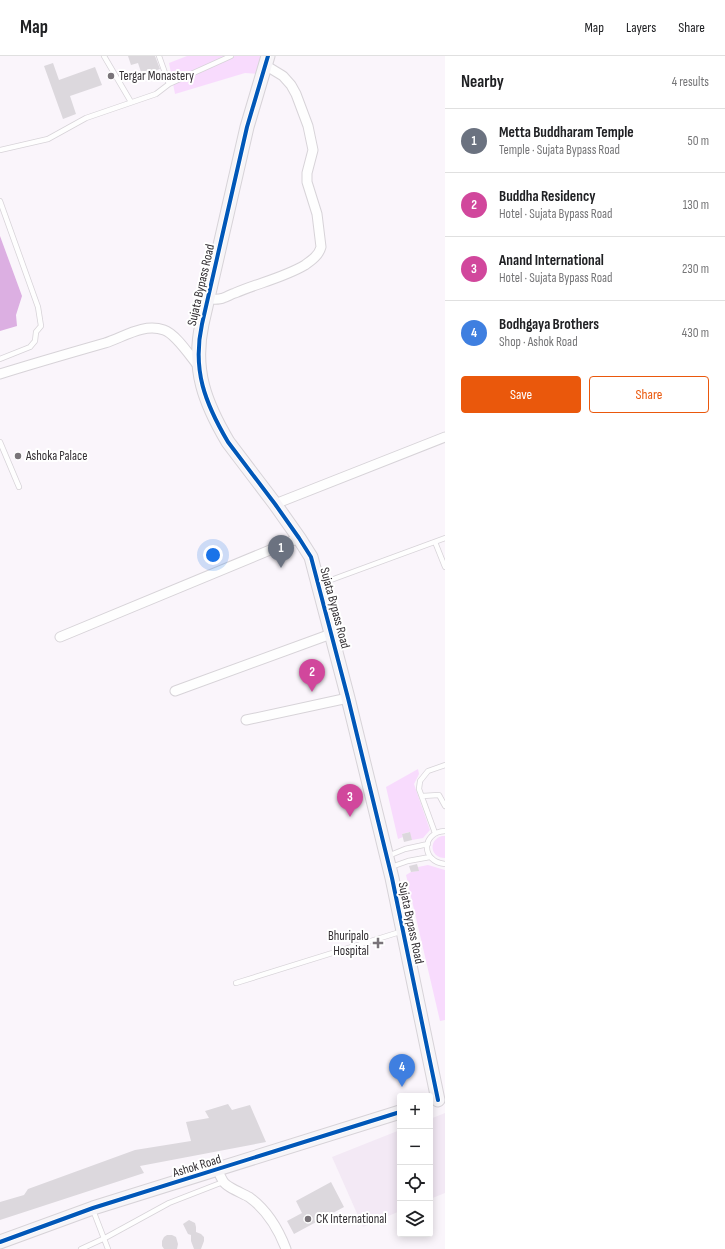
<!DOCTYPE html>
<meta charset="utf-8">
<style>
:root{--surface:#fff;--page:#f2f2f2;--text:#202124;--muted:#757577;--line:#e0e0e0;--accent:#ea580c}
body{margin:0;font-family:"Sofia Sans Condensed",sans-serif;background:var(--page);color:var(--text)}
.controls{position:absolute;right:12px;bottom:12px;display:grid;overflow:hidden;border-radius:4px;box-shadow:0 2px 10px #0003}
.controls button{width:36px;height:36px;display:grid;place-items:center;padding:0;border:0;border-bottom:1px solid var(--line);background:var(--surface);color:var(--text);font:20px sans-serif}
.you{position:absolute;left:213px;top:499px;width:14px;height:14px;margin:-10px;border:3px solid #fff;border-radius:50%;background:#1a73e8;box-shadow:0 0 0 6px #1a73e833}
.badge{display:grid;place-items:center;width:26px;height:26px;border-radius:50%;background:var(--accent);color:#fff;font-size:13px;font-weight:700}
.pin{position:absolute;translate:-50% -33px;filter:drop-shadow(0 1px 2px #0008)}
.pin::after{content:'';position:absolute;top:21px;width:14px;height:12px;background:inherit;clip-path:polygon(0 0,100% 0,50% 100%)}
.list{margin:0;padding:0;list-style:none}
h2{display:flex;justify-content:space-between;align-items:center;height:52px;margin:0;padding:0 16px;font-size:17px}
h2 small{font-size:13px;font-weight:400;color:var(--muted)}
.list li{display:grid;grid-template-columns:26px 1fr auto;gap:12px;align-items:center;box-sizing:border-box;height:64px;padding:0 16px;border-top:1px solid var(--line)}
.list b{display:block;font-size:15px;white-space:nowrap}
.list p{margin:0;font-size:13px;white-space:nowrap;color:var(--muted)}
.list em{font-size:13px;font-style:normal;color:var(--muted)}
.actions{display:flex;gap:8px;padding:12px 16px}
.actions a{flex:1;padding:9px 0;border:1px solid var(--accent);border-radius:4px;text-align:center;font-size:14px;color:var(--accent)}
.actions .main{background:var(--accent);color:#fff}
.icon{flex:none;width:22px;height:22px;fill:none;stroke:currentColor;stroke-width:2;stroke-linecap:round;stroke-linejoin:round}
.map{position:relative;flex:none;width:445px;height:1193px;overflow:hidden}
header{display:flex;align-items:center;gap:24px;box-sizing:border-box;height:56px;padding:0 20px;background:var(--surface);border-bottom:1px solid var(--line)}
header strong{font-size:19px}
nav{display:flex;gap:22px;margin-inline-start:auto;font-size:14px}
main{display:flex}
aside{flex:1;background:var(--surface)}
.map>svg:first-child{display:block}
</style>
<header>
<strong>Map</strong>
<nav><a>Map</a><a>Layers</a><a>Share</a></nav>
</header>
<main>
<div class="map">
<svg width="445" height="1193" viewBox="0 0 445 1193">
<rect width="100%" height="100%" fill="#faf5fb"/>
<path fill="#f3e9f5" d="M445 1057V1137L430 1143V1063Z
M400 1074V1155L363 1171 332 1101Z"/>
<path fill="#f8dbfd" d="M187 0H263L258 18 245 17 175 38 169 7Z
M418 713 419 718 414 728 430 774 423 782 412 784 409 776 402 778 403 781 398 783 386 731Z
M442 780H445V802C430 802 428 784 442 780Z
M428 809 445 814V964L440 965 406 819 411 816 418 815V811Z"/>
<path fill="#dcafe2" d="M0 180 22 240 16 259 17 270 0 275Z"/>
<path fill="#dcd8dd" d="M128 0H155L160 13 142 19 138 7 131 9Z
M53 7 59 24 95 11 102 29 70 40 76 58 63 63 44 10Z
M410 776 412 784 404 786 402 778Z
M417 808 419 815 411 816 409 810Z
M228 1048 232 1054 250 1049 266 1086 140 1110 144 1117 0 1164V1146L24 1139 28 1133 135 1094 191 1085 186 1066 209 1062 205 1055Z
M331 1126 344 1151 294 1178 287 1165 302 1157 296 1145Z
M189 1164 195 1167 196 1171V1176L201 1178 204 1181V1185L201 1193H194L191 1185V1179L188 1178 183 1168Z
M167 1179H172L176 1181 178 1188 177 1193H164L162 1190V1185L164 1181Z"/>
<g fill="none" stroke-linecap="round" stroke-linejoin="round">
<defs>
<path id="lane" d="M104 0 131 46
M159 0 169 28
M0 94 48 83 86 62 156 38 169 28 231 0
M0 145 38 251 41 270 36 276 35 285 30 291 0 303
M0 386 19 431
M435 486 445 511
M320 528 445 482
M422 740 439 739 445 750
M445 775C421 776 421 806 445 808
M435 777 419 733 420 725 428 715 445 709
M388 800 405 793 428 788
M391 811 408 805 430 801
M236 927 403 875
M93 1154 108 1193
M81 1193 105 1182 169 1147 223 1126"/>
<path id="street" d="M208 243C213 243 219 244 223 242 227 241 231 238 235 237 258 227 283 222 305 209 312 204 319 199 321 191L317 158 307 126V117L313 94 308 70 296 38 291 29 283 20 265 9
M0 318C35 307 70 297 105 287 124 281 143 267 164 274 176 278 190 300 199 311
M275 448 445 381
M60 581 299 482
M175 635 331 578
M246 664 348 642
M218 1114C219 1117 221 1122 223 1125 226 1131 242 1137 249 1141 267 1154 278 1172 286 1193"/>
<path id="secondary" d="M268 0 247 71 202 268C192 314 205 347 228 386L275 448 299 482 311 501 348 642 392 822 438 1044
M0 1186 93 1152 400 1056"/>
</defs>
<use href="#lane" stroke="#d7d3d8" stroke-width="6"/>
<use href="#street" stroke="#d7d3d8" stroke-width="11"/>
<use href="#secondary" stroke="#d7d3d8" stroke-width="15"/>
<use href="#lane" stroke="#fefefe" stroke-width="4.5"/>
<use href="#street" stroke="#fefefe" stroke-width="9"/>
<use href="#secondary" stroke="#f7f5f8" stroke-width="13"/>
<defs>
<path id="cycleway" d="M268 0 247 71 202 268C192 314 205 347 228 386L275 448 299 482 311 501 348 642 392 822 438 1044
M0 1186 93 1152 400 1056"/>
</defs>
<use href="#cycleway" stroke="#fff" stroke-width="6"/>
<use href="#cycleway" stroke="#0057b8" stroke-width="4"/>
</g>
<g fill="#797479" stroke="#fff" stroke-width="1.5">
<circle cx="111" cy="20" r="4"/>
<circle cx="18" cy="400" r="4"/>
<path d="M376 881h4v4h4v4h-4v4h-4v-4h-4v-4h4z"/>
<circle cx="308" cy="1163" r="4"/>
</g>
<g text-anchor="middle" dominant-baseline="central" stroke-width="4" stroke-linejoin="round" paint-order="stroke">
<g font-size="13" fill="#332f33" stroke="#fff" text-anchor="start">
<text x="119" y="20">Tergar Monastery</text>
<text x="26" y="400">Ashoka Palace</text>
<text x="369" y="880" text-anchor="end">Bhuripalo<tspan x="369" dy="15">Hospital</tspan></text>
<text x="316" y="1163">CK International</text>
</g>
<g font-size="13" fill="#332f33" stroke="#fff">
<text transform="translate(201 229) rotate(-77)">Sujata Bypass Road</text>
<text transform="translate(335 552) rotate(75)">Sujata Bypass Road</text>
<text transform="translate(411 867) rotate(78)">Sujata Bypass Road</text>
<text transform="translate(197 1110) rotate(-17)">Ashok Road</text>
</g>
</g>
</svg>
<div class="controls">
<button>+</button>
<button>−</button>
<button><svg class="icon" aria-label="locate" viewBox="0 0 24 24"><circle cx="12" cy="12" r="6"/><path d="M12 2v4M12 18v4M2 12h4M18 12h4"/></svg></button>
<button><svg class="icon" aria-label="layers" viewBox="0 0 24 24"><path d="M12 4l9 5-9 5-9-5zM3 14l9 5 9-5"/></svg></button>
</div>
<div class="you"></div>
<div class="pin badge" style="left:281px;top:512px;background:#6b7280">1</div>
<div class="pin badge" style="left:312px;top:636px;background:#d1479c">2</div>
<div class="pin badge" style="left:350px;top:761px;background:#d1479c">3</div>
<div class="pin badge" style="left:402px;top:1031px;background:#3f7fe0">4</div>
</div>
<aside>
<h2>Nearby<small>4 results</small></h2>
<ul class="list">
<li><span class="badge" style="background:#6b7280">1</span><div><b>Metta Buddharam Temple</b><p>Temple · Sujata Bypass Road</p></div><em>50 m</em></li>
<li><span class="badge" style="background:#d1479c">2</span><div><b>Buddha Residency</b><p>Hotel · Sujata Bypass Road</p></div><em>130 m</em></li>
<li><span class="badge" style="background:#d1479c">3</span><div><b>Anand International</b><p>Hotel · Sujata Bypass Road</p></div><em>230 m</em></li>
<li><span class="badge" style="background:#3f7fe0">4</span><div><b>Bodhgaya Brothers</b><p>Shop · Ashok Road</p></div><em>430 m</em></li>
</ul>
<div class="actions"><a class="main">Save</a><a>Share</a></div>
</aside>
</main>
